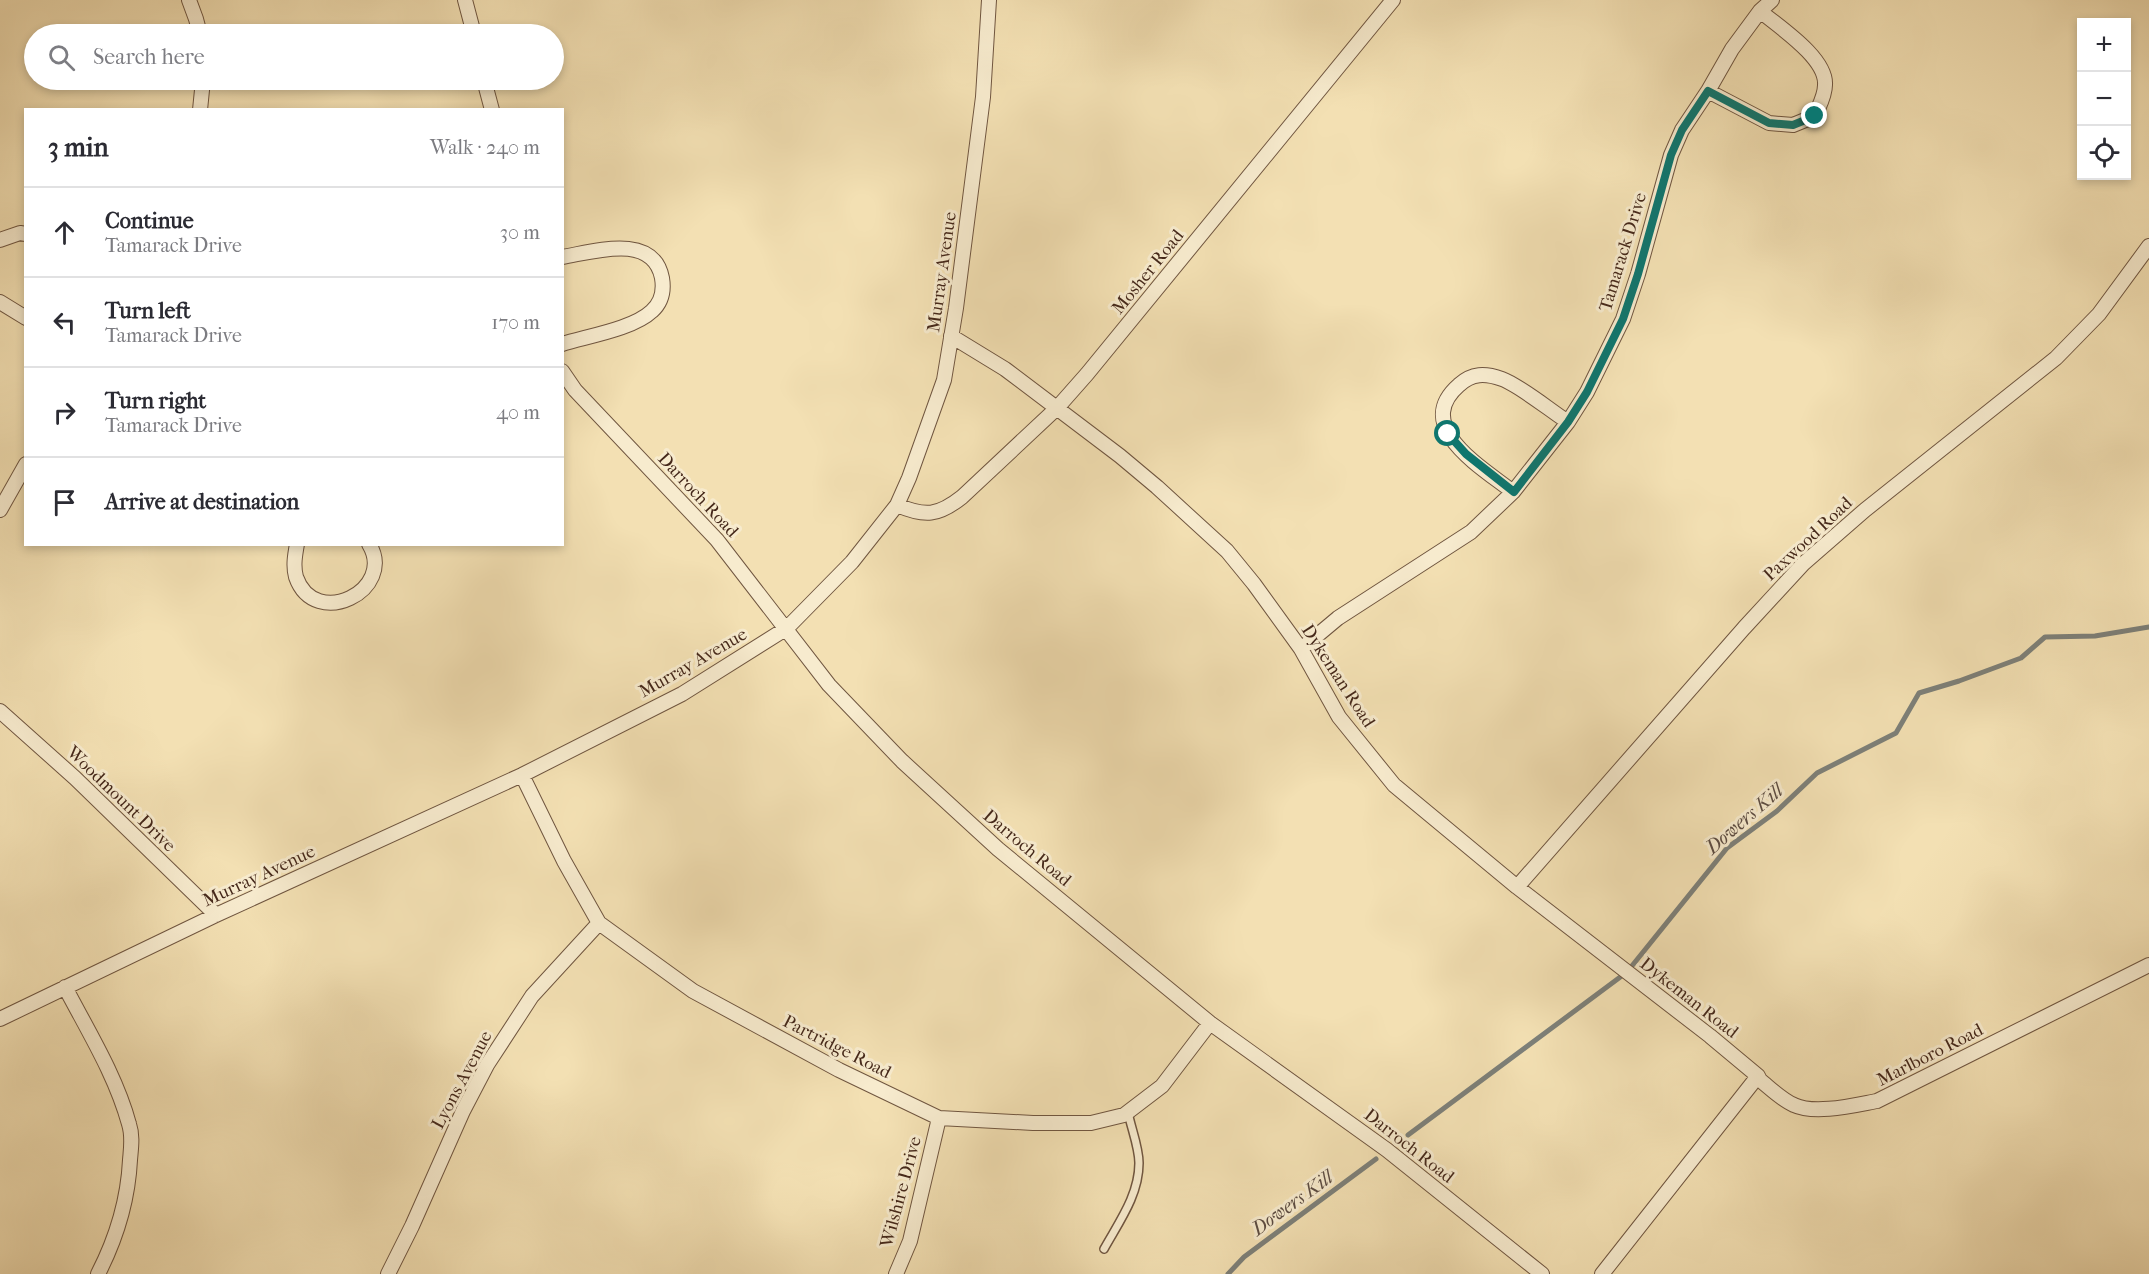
<!DOCTYPE html>
<meta charset="utf-8">
<style>
:root{--surface:#fff;--page:#f7f7f7;--text:#2b2b33;--muted:#7c7c81;--line:#e1e1e2}
body{margin:0;font-family:"IM FELL French Canon",serif;background:var(--page);color:var(--text)}
.controls{position:absolute;right:18px;top:18px;display:grid;overflow:hidden;border-radius:0px;box-shadow:0 3px 9px #0003}
.controls button{width:54px;height:54px;display:grid;place-items:center;padding:0;border:0;border-bottom:2px solid var(--line);background:var(--surface);color:var(--text);font:30px sans-serif}
.stop{position:absolute;width:18px;height:18px;margin:-14px;border:4px solid #0f766e;border-radius:50%;background:#fff}
.stop.end{background:#0f766e;border-color:#fff;box-shadow:0 2px 6px #0008}
.list{margin:0;padding:0;list-style:none}
h2{display:flex;justify-content:space-between;align-items:center;height:78px;margin:0;padding:0 24px;font-size:26px}
h2 small{font-size:20px;font-weight:400;color:var(--muted)}
.list li{display:grid;grid-template-columns:39px 1fr auto;gap:18px;align-items:center;box-sizing:border-box;height:90px;padding:0 24px;border-top:2px solid var(--line)}
.list b{display:block;font-size:22px;white-space:nowrap}
.list p{margin:0;font-size:20px;white-space:nowrap;color:var(--muted)}
.list em{font-size:20px;font-style:normal;color:var(--muted)}
.icon{flex:none;width:33px;height:33px;fill:none;stroke:currentColor;stroke-width:2;stroke-linecap:round;stroke-linejoin:round}
.map{position:relative;flex:none;width:2149px;height:1274px;overflow:hidden}
.search{position:absolute;background:var(--surface);box-shadow:0 3px 9px #0003;left:24px;top:24px;width:540px;height:66px;display:flex;align-items:center;gap:15px;box-sizing:border-box;padding:0 21px;border-radius:33px;color:var(--muted);font-size:22px}
.panel{position:absolute;background:var(--surface);box-shadow:0 3px 9px #0003;left:24px;top:108px;width:540px;height:438px;border-radius:0px}
.map>svg:first-child{display:block}
</style>
<div class="map">
<svg width="2149" height="1274" viewBox="0 0 2149 1274">
<rect width="100%" height="100%" fill="#f3e0b3"/>
<filter id="stains"><feTurbulence type="fractalNoise" baseFrequency=".00333" numOctaves="4"/><feColorMatrix values="0 0 0 0 .2 0 0 0 0 .09 0 0 0 0 .02 0 0 0 .5 -.17"/></filter>
<radialGradient id="worn" r=".72"><stop offset=".6" stop-color="#630" stop-opacity="0"/><stop offset="1" stop-color="#630" stop-opacity=".3"/></radialGradient>
<g fill="none" stroke-linecap="round" stroke-linejoin="round">
<path stroke="#7d8079" stroke-width="5" d="M1408 1135 1627 972 1727 848 1777 811 1817 773 1896 733 1919 693 1959 681 2021 658 2045 637 2095 636 2149 627
M1228 1274 1244 1257 1376 1159"/>
<defs>
<path id="lane" d="M1104 1249C1119 1222 1139 1195 1139 1163 1139 1147 1131 1128 1128 1112"/>
<path id="street" d="M189 0 196 19 200 34
M465 0 474 34
M484 80 492 110
M1708 91 1769 123 1793 125 1815 116C1819 106 1825 96 1825 85 1827 58 1779 27 1760 11
M200 110 203 80
M0 240 20 233 26 234
M562 257C593 252 653 232 662 278 664 290 662 302 652 311 633 329 588 336 562 344
M0 302 26 318
M951 336 1005 369 1120 456 1157 487 1227 551 1254 584 1301 649 1339 717 1394 785 1517 887 1710 1036 1758 1076 1760 1080C1770 1088 1782 1100 1794 1105 1815 1115 1855 1105 1877 1101L2149 965
M562 371 575 390 717 540 829 685 902 761 998 849 1210 1023 1387 1150 1542 1274
M1513 492C1483 468 1411 427 1459 385 1472 373 1485 373 1502 379 1519 385 1551 411 1568 422
M897 505C925 517 938 516 962 497L1057 408 1087 374 1393 0
M0 510 26 464
M297 544C295 555 293 566 296 577 315 631 397 590 369 544
M1301 649 1338 618 1471 532 1513 492 1568 422 1587 392 1623 319 1638 274 1671 155 1682 130 1708 91 1732 49 1760 11 1772 0
M0 711 75 778 216 915
M522 775 564 861 599 923 693 991 839 1070 939 1118 1033 1123H1091L1124 1115 1162 1086 1210 1023
M1517 887 1744 628 1803 564 1865 510 2056 358 2099 314 2149 246
M65 987C88 1031 116 1076 129 1124 133 1136 131 1148 130 1160 128 1201 117 1237 98 1274
M0 1019 216 915 522 775 682 694 787 628 852 562 897 505 909 478 944 380 956 308 983 97 989 0
M388 1274 412 1226 463 1111 487 1065 532 996 599 923
M896 1274 910 1241 939 1118
M1602 1274 1758 1076"/>
</defs>
<use href="#lane" stroke="#705640" stroke-width="10"/>
<use href="#street" stroke="#705640" stroke-width="16"/>
<use href="#lane" stroke="#f7ebce" stroke-width="7"/>
<use href="#street" stroke="#f7ebce" stroke-width="14"/>
</g>
<g fill="none" stroke-linecap="round" stroke-linejoin="round">
<path stroke="#0f766e" stroke-width="8" d="M1448 434 1466 454 1514 492 1568 422 1587 392 1623 319 1638 274 1671 155 1682 130 1708 91 1769 123 1793 125 1815 116"/>
</g>
<g text-anchor="middle" dominant-baseline="central" stroke-width="6" stroke-linejoin="round" paint-order="stroke">
<g font-size="18" fill="#45281a" stroke="#f7ebce">
<text transform="translate(1623 252) rotate(-73)">Tamarack Drive</text>
<text transform="translate(942 272) rotate(-82)">Murray Avenue</text>
<text transform="translate(1148 272) rotate(-51)">Mosher Road</text>
<text transform="translate(698 495) rotate(47)">Darroch Road</text>
<text transform="translate(1808 539) rotate(-43)">Paxwood Road</text>
<text transform="translate(693 663) rotate(-30)">Murray Avenue</text>
<text transform="translate(1338 676) rotate(57)">Dykeman Road</text>
<text transform="translate(121 799) rotate(44)">Woodmount Drive</text>
<text transform="translate(1027 848) rotate(40)">Darroch Road</text>
<text transform="translate(259 876) rotate(-25)">Murray Avenue</text>
<text transform="translate(1689 998) rotate(38)">Dykeman Road</text>
<text transform="translate(837 1047) rotate(27)">Partridge Road</text>
<text transform="translate(1930 1055) rotate(-27)">Marlboro Road</text>
<text transform="translate(462 1080) rotate(-62)">Lyons Avenue</text>
<text transform="translate(1409 1146) rotate(38)">Darroch Road</text>
<text transform="translate(901 1192) rotate(-75)">Wilshire Drive</text>
</g>
<g font-size="20" font-style="italic" fill="#5c4c42" stroke="#f7ebce">
<text transform="translate(1744 819) rotate(-41)">Dowers Kill</text>
<text transform="translate(1292 1203) rotate(-36)">Dowers Kill</text>
</g>
</g>
<rect width="100%" height="100%" filter="url(#stains)"/>
<rect width="100%" height="100%" fill="url(#worn)"/>
</svg>
<div class="controls">
<button>+</button>
<button>−</button>
<button><svg class="icon" aria-label="locate" viewBox="0 0 24 24"><circle cx="12" cy="12" r="6"/><path d="M12 2v4M12 18v4M2 12h4M18 12h4"/></svg></button>
</div>
<div class="stop" style="left:1448px;top:434px"></div>
<div class="stop end" style="left:1815px;top:116px"></div>
<div class="search"><svg class="icon" aria-label="search" viewBox="0 0 24 24"><circle cx="10" cy="10" r="6"/><path d="M15 15l6 6"/></svg>Search here</div>
<section class="panel">
<h2>3 min<small>Walk · 240 m</small></h2>
<ul class="list">
<li><svg class="icon" aria-label="ahead" viewBox="0 0 24 24"><path d="M12 20V5M6 11l6-6 6 6"/></svg><div><b>Continue</b><p>Tamarack Drive</p></div><em>30 m</em></li>
<li><svg class="icon" aria-label="left" viewBox="0 0 24 24"><path d="M17 20v-9H6M10 6l-5 5 5 5"/></svg><div><b>Turn left</b><p>Tamarack Drive</p></div><em>170 m</em></li>
<li><svg class="icon" aria-label="right" viewBox="0 0 24 24"><path d="M7 20v-9h11M14 6l5 5-5 5"/></svg><div><b>Turn right</b><p>Tamarack Drive</p></div><em>40 m</em></li>
<li><svg class="icon" aria-label="arrive" viewBox="0 0 24 24"><path d="M6 21V4h12l-3 4 3 4H6"/></svg><div><b>Arrive at destination</b></div></li>
</ul>
</section>
</div>
